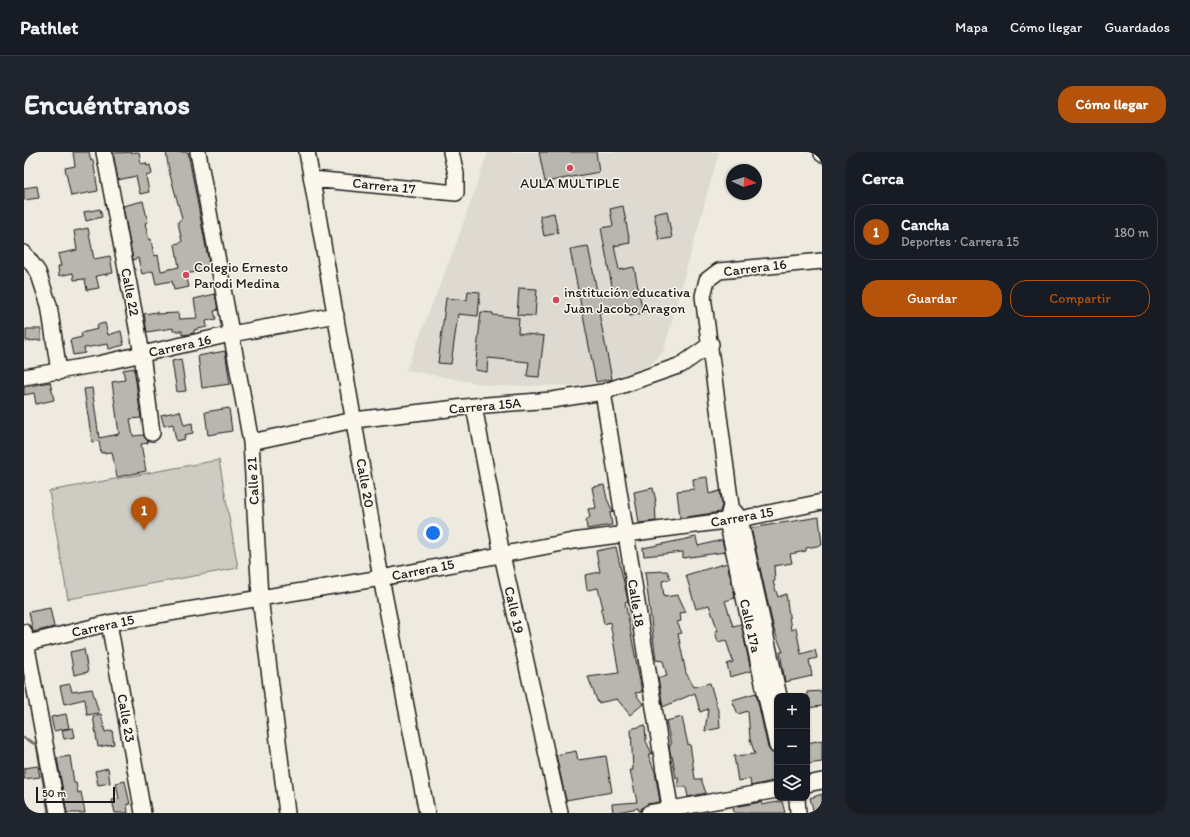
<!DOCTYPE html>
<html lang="es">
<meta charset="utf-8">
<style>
:root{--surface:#171b24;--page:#20242c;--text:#f1f3f6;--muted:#9ea1a6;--line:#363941;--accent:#b45309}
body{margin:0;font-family:Itim,sans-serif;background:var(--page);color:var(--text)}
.controls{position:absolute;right:12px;bottom:12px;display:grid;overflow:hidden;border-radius:8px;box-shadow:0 1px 3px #0004}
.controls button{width:36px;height:36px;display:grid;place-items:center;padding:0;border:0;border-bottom:1px solid var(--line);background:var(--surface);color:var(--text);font:20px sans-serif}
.compass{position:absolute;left:702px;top:12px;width:36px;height:36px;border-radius:50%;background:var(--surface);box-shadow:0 1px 3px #0004;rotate:94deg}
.scale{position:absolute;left:12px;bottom:10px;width:79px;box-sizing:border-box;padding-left:4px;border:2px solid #1c1c1c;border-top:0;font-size:11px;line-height:14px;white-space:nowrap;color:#1c1c1c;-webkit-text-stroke:3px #fbf7ec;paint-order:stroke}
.you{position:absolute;left:409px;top:381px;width:14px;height:14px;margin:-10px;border:3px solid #fff;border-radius:50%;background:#1a73e8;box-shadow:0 0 0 6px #1a73e833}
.badge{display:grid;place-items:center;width:26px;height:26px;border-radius:50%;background:var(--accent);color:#fff;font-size:13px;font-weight:700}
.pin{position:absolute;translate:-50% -33px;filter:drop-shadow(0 1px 2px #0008)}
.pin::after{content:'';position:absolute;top:21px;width:14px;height:12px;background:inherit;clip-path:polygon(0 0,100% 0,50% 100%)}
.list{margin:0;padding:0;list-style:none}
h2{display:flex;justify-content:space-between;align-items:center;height:52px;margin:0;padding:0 16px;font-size:17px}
h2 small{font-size:13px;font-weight:400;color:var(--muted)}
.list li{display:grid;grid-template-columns:26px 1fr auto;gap:12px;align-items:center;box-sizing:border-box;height:56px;margin:0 8px 8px;padding:0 8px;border:1px solid var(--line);border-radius:16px}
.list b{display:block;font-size:15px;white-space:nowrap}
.list p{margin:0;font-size:13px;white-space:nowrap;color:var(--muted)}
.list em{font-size:13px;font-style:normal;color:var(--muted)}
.actions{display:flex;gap:8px;padding:12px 16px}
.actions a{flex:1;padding:9px 0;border:1px solid var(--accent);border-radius:16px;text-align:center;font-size:14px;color:var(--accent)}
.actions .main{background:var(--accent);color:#fff}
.icon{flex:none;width:22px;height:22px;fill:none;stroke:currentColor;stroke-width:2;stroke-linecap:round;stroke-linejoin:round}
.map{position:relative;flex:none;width:798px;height:661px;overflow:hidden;border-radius:16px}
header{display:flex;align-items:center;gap:24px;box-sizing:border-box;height:56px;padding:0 20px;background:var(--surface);border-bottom:1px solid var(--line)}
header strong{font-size:19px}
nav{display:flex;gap:22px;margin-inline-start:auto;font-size:14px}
.intro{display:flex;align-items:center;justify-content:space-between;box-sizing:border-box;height:96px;padding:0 24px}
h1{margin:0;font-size:28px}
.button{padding:10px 18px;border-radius:16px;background:var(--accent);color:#fff;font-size:14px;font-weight:700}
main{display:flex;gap:24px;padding:0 24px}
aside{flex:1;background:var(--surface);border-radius:16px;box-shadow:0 1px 3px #0004}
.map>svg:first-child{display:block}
</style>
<header>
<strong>Pathlet</strong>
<nav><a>Mapa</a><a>Cómo llegar</a><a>Guardados</a></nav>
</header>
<div class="intro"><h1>Encuéntranos</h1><a class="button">Cómo llegar</a></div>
<main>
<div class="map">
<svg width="798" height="661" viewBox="0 0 798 661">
<rect width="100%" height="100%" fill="#eeeadf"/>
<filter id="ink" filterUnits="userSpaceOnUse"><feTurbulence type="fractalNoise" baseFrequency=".025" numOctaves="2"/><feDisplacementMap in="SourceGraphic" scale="8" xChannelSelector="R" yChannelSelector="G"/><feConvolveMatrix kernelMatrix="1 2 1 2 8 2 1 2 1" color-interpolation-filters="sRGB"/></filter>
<g filter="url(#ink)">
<path fill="#dedad1" d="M464 0H695L639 201 624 214 608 220 560 233 468 234 382 218 431 95Z"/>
<path fill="#ceccc2" stroke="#75746f" d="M195 308 214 416 44 447 25 339Z"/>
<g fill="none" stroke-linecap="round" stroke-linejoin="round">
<path stroke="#6f6d69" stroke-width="3" d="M0 586 13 593 25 661"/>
</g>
<path fill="#b9b6af" stroke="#1c1c1c" d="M49 0H65L67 9 69 8 74 39 47 44 41 16 51 14Z
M115 0 117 12 122 11 123 14 126 13 128 22 122 24 125 40 116 42 112 24 94 28 89 1Z
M142 0H164L186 117 162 122 165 135 150 138 148 129 132 132 129 119 118 122 114 106 109 108 99 54 119 49 124 70 121 71 125 88 127 87 130 104 134 103 137 119 155 115 151 92 158 90 154 70 158 66 145 19Z
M515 0H572L575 20 521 30Z
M13 34 15 46 0 48V36Z
M599 54 606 91 590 94 595 118 610 115 619 161 606 164 604 155 575 161 588 227 572 230 546 97 564 94 574 144 589 140 577 76 589 74 586 57Z
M76 57 78 65 62 69 60 60Z
M643 59 648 86 635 88 630 62Z
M530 61 534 81 520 84 516 64Z
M64 76 70 107 86 104 89 121 72 124 75 136 63 138 61 127 50 128 49 121 35 124 34 114H37L34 102 53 98 50 79Z
M495 136 513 137 511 164 493 163Z
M444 139 456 140 454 164 434 162 427 212 414 211 422 146 443 148Z
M191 142 194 158 190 159 192 167 182 169 183 175 170 178V181L166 182 158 183V179H149V176L123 180 120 162 133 160V162L154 161 155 167 173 166 170 147Z
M457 160 469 161V163L495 166 494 181 520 184 515 225 503 224 505 210 464 206 463 220 451 218Z
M81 171 84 183 97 179 100 193 85 197 84 192 60 196 61 201 49 203 46 188 58 185 57 181 74 177 73 173Z
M2 177H17V188L2 189Z
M201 199 206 232 178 236 174 204Z
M157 207 162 239 153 240 148 209Z
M110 216 117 266 106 267 109 284 119 283 123 288 124 291 117 292 122 319 93 325 88 300 77 301 75 289 68 290 60 237 68 236 75 286 95 282 88 230 101 228 99 218Z
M26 230 30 248 12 252 10 241 0 243V235Z
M205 256 208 279 184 283 181 260Z
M156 259 160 273 168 271 169 281 160 283 161 287 152 289 149 272 140 274 137 263Z
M683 325 685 342 696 339 698 353 696 360 656 366 653 339 670 337 669 327Z
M580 333 583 347 589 360 586 361 588 373 563 377 562 368 566 365 564 357 572 356 568 335Z
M629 336 632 349H631L632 369 615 371 610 340Z
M795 365 798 393 782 396V399L766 402 768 411 750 414 751 429 749 430 754 445 762 442 767 478 772 476 777 502 791 498 793 506 785 508 788 524 761 530 756 500H759L750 478 727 376Z
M672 385 674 394 698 388 701 400 659 406V400L620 404 619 396Z
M592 395 604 449 601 450 618 540 611 541 619 552 606 563 593 547 574 551 564 525 595 521 586 470 580 472 577 457 579 456 574 436 563 438 561 423 576 420 572 399Z
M703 411 711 446 701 449 709 474 717 472 727 519 706 525 703 512 709 510 702 488 694 490 691 479H694L685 453 672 457 662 423Z
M643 419 647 427 638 429 640 445 654 443 662 460 656 461 657 469 653 470 658 481 654 482 662 521 670 535 686 531 695 562 696 576 681 579 684 557 676 560 671 541 639 555 634 526 643 524 639 509 632 508 621 420Z
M26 456 30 475 9 480 5 460Z
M60 497 64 520 50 523 46 500Z
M46 532 48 540 68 537 75 561 63 563 61 547 40 552 36 534Z
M798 539V554L783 556V540Z
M732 541 744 596 747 600 752 603 753 628 727 634 726 627 714 629 710 604 731 602 726 587 724 559 714 562 708 548Z
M42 562 45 576 30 579 27 565Z
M77 562 81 580 88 578 90 592 74 595 69 564Z
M658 565 664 593 666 592 671 627H677L682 641 664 645 662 635H654V625L652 626 648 604 647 605 645 594 647 593 642 569Z
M621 573 622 589 628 602H624L631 620 636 650 623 652 616 659H615L614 656 589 661 588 652 613 650 606 618H609L607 577Z
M49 576 51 585 40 587 38 578Z
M798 588V610L783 612V591Z
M552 599 554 608 582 604 588 640 542 648 532 603Z
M46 604 50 631H52L54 641 57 640 61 661H43L33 606Z
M14 614 16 625 0 627V616Z
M84 616 86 631 74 633 71 619Z
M101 629 106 652H103L104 661H91L88 648 95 647 92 631Z
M798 642V661H790L786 646Z
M758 649 761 661H710L709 655 737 650 738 653Z"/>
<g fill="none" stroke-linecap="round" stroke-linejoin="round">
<defs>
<path id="minor" d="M80 0 118 202 128 281
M174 0 227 290 236 445 263 661
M283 0 357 426 403 661
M798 0V2
M288 27 432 41V22L427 0
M0 101 14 120 25 153 35 220
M0 225 74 212 207 182 312 163
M579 240 647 661
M450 254 478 403 536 661
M227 290 330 268 450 254 528 248 579 240 657 213 687 192
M711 360 716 367 755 544
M85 471 119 661
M0 480 34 661
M0 492 85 471 357 426 549 389 716 367 798 350
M753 594 703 369 707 354 679 144 683 128 695 119 798 109
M783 632 798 629
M773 646 774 661
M625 661 753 638"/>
</defs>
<use href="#minor" stroke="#1c1c1c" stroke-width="18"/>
<use href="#minor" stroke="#fbf7ec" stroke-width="15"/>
</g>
</g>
<g fill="#d1495b" stroke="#fbf7ec" stroke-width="1.5">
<circle cx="546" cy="16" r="4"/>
<circle cx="162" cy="123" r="4"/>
<circle cx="532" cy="148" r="4"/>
</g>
<g text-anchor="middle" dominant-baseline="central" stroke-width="3" stroke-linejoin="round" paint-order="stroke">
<g font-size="14" fill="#1c1c1c" stroke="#fbf7ec" text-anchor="start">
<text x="546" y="31" text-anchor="middle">AULA MULTIPLE</text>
<text x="170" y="115">Colegio Ernesto<tspan x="170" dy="16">Parodi Medina</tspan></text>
<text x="540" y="140">institución educativa<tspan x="540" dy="16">Juan Jacobo Aragon</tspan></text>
</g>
<g font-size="14" fill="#1c1c1c" stroke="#fbf7ec">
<text transform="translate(360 34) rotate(6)">Carrera 17</text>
<text transform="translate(731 116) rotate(-7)">Carrera 16</text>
<text transform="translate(106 140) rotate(79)">Calle 22</text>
<text transform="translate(156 194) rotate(-12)">Carrera 16</text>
<text transform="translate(461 254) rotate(-5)">Carrera 15A</text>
<text transform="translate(229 329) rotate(-93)">Calle 21</text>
<text transform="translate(341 331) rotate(80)">Calle 20</text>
<text transform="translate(718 365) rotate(-10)">Carrera 15</text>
<text transform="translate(399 418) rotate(-11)">Carrera 15</text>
<text transform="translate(612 451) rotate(81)">Calle 18</text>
<text transform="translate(490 458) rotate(77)">Calle 19</text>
<text transform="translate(79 474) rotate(-12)">Carrera 15</text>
<text transform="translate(726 474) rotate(77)">Calle 17a</text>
<text transform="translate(102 566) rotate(80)">Calle 23</text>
</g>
</g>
</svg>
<div class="controls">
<button>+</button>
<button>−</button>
<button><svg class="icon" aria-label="layers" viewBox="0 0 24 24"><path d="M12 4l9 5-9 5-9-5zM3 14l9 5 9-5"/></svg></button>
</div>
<svg class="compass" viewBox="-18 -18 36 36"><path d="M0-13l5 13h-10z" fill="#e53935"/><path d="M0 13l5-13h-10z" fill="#9ea1a6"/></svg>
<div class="scale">50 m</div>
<div class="you"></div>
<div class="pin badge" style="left:120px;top:378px">1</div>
</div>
<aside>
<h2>Cerca<small></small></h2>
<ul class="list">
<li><span class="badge">1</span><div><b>Cancha</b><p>Deportes · Carrera 15</p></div><em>180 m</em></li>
</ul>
<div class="actions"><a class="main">Guardar</a><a>Compartir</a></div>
</aside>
</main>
